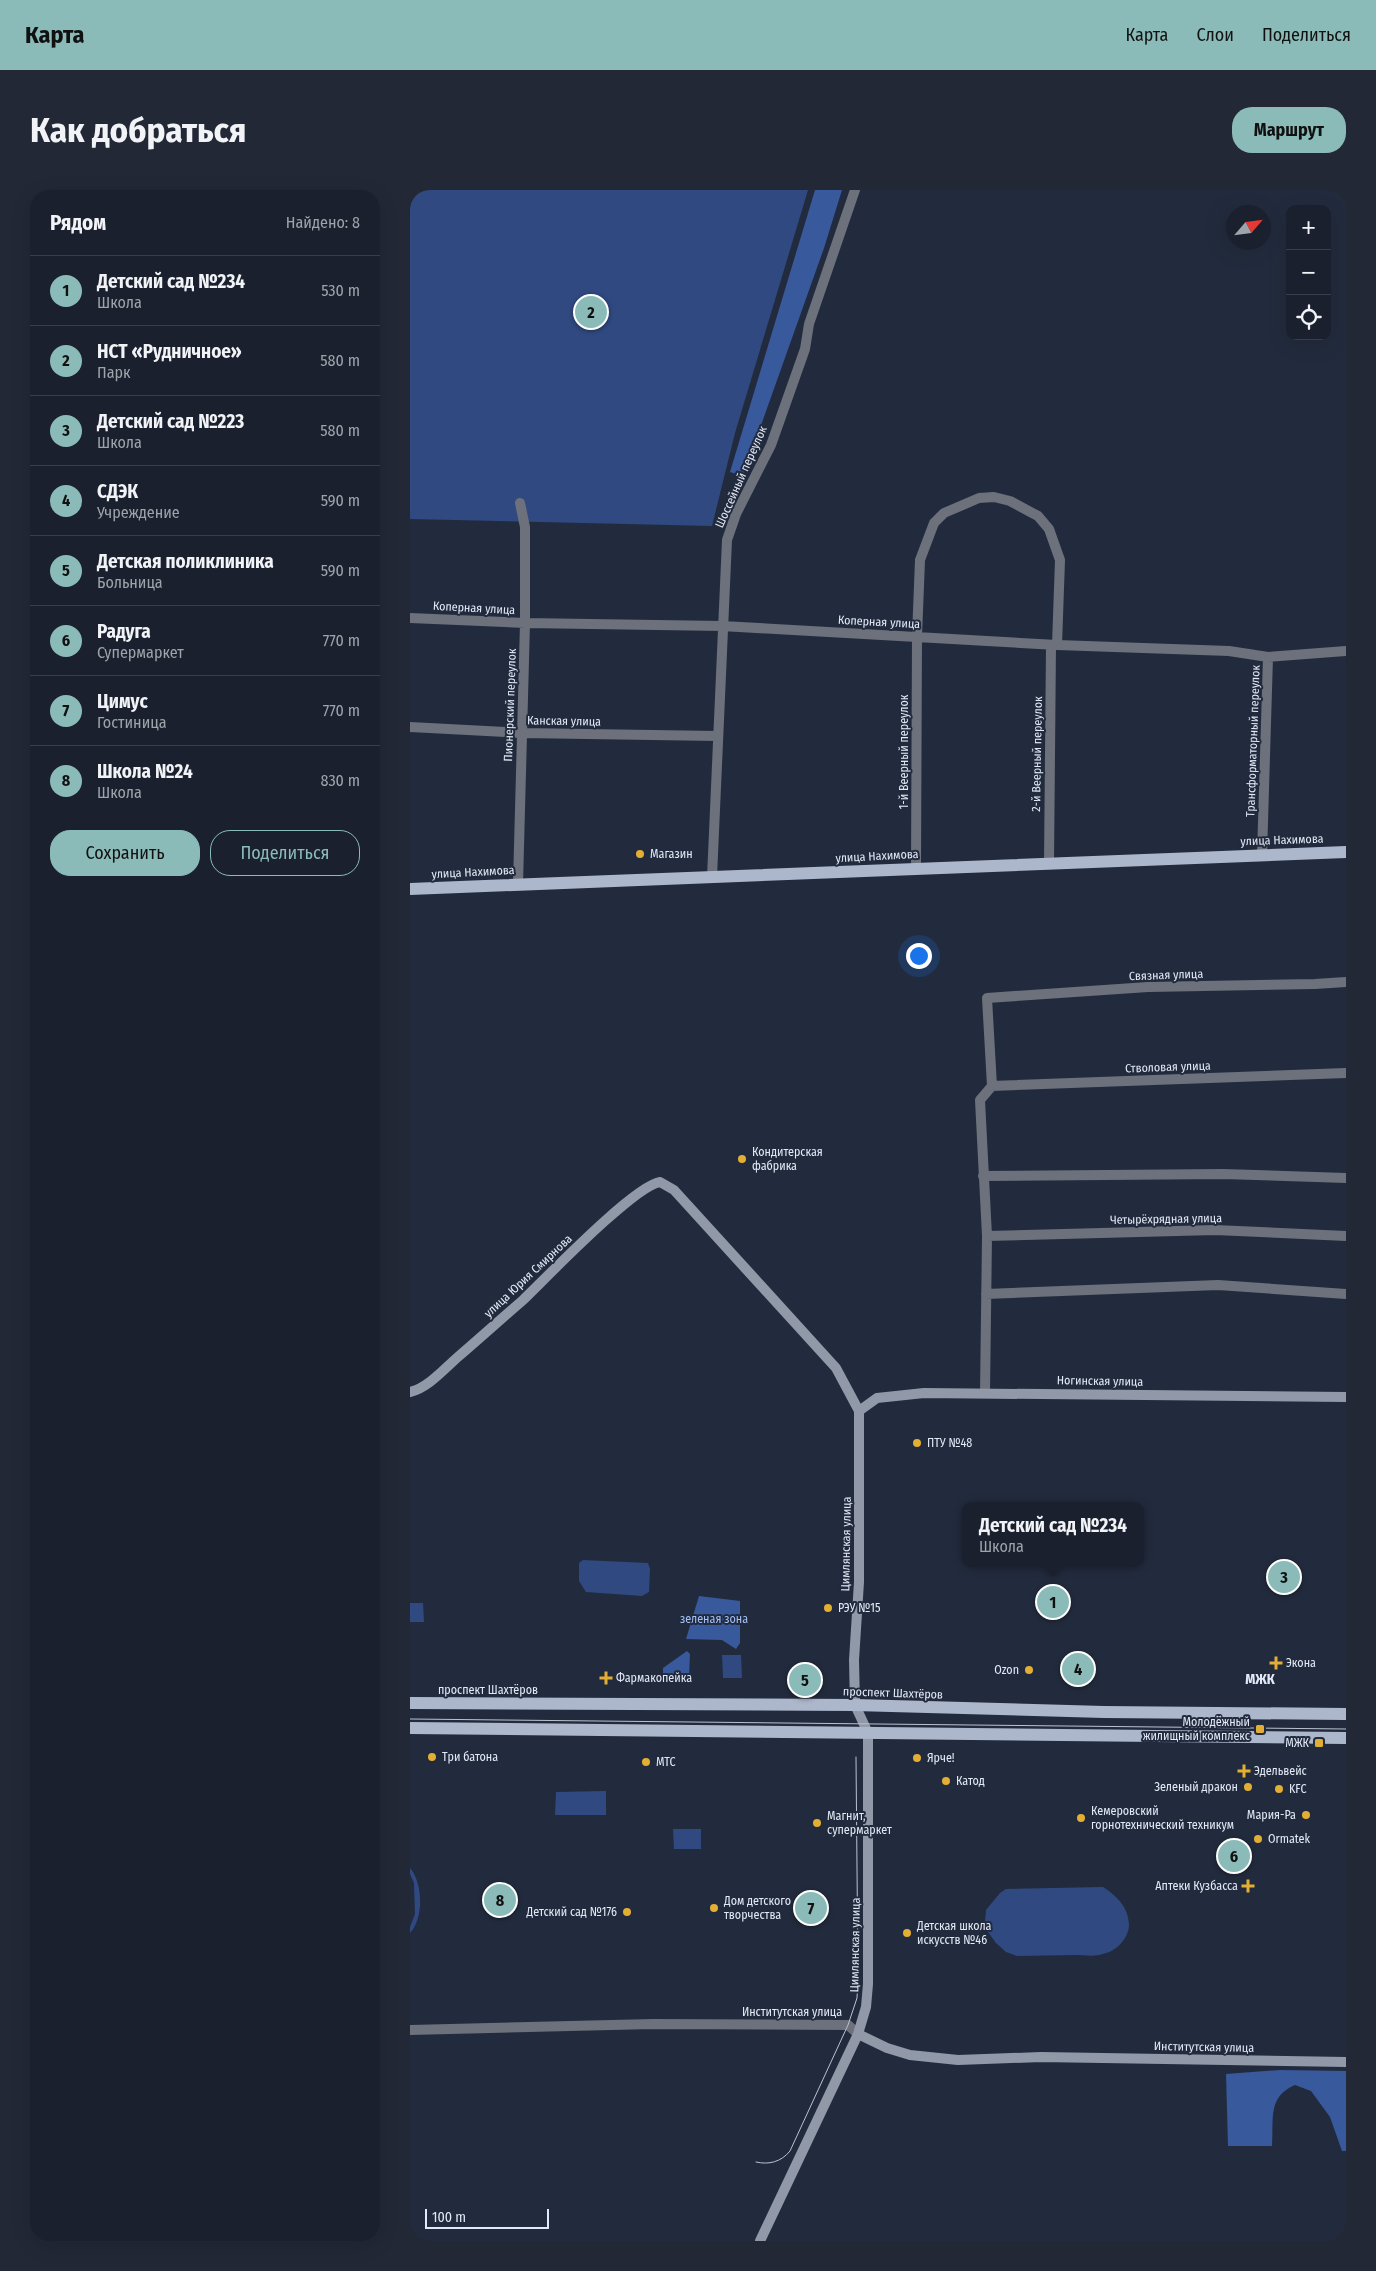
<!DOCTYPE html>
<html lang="ru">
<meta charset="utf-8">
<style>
:root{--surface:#1a202e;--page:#232836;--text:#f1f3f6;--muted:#9fa3aa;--line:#383e4a;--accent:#8bbbb9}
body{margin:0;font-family:"Fira Sans Condensed",sans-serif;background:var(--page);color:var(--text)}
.controls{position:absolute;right:15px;top:15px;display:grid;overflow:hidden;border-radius:10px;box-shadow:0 5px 20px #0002}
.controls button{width:45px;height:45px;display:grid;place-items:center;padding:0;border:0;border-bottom:1px solid var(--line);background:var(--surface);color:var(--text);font:25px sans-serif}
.compass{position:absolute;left:816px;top:15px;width:45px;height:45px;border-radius:50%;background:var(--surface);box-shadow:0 5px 20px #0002;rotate:62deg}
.scale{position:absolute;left:15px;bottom:12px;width:124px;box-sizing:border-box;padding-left:5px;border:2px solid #e3e9f6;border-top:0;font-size:14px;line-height:18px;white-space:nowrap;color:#e3e9f6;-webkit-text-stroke:4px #222b3d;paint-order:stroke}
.you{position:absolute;left:508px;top:765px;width:18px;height:18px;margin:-12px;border:4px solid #fff;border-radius:50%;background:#1a73e8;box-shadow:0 0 0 8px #1a73e833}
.badge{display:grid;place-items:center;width:32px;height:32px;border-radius:50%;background:var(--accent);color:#111;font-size:16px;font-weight:700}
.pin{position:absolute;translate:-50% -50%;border:2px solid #fff;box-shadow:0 1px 5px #0006}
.popup{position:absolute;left:552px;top:1312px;width:182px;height:65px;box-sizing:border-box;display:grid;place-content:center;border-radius:10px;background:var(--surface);filter:drop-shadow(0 1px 4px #0005);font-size:16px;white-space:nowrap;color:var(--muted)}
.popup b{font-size:19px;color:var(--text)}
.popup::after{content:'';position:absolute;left:50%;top:100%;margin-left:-10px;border:10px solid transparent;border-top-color:var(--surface)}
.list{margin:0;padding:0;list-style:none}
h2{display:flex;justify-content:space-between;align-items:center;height:65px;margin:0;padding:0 20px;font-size:21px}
h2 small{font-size:16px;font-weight:400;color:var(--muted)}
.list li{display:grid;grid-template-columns:32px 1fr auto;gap:15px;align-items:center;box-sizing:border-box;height:70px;padding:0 20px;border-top:1px solid var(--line)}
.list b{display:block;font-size:19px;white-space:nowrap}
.list p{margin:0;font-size:16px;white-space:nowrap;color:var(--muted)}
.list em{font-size:16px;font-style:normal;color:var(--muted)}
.actions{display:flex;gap:10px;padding:15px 20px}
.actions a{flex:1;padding:11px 0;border:1px solid var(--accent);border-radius:20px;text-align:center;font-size:18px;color:var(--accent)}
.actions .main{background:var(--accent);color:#111}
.icon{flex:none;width:28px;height:28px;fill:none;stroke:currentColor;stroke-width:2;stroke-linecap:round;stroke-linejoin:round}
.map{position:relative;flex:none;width:936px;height:2051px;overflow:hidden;border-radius:20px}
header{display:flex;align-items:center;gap:30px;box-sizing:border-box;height:70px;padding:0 25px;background:var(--accent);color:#111}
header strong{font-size:24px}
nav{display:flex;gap:28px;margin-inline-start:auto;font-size:18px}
.intro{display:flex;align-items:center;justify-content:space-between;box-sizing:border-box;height:120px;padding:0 30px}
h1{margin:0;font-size:35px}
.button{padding:12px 22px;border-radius:20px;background:var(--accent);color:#111;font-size:18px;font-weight:700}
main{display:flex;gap:30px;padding:0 30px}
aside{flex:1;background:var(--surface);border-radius:20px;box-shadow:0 5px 20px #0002}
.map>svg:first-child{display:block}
</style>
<header>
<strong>Карта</strong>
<nav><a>Карта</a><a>Слои</a><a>Поделиться</a></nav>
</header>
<div class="intro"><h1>Как добраться</h1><a class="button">Маршрут</a></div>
<main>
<aside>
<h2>Рядом<small>Найдено: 8</small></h2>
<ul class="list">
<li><span class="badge">1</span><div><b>Детский сад №234</b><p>Школа</p></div><em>530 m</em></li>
<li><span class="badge">2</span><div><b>НСТ «Рудничное»</b><p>Парк</p></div><em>580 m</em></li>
<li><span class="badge">3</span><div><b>Детский сад №223</b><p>Школа</p></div><em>580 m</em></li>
<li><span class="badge">4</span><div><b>СДЭК</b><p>Учреждение</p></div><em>590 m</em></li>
<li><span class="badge">5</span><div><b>Детская поликлиника</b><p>Больница</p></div><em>590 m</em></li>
<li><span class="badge">6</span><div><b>Радуга</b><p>Супермаркет</p></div><em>770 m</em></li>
<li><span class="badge">7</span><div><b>Цимус</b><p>Гостиница</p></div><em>770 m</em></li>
<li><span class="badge">8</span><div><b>Школа №24</b><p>Школа</p></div><em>830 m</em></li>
</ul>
<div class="actions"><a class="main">Сохранить</a><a>Поделиться</a></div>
</aside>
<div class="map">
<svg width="936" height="2051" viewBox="0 0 936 2051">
<rect width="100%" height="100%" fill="#222b3d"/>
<path fill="#304980" d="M0 0H398L325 243 302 336 0 329Z
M173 1370 238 1373 240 1379 239 1402 232 1406 176 1402 169 1391V1373Z
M0 1413H13L14 1432H0Z
M312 1465H331L332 1488H313Z
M196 1601V1625H145L146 1602Z
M263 1639H291V1659H264Z
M0 1678C13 1693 14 1728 0 1743V1737L5 1724 4 1693 0 1684Z
M693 1697C707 1706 718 1717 719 1734 719 1749 706 1761 693 1764 685 1767 674 1765 665 1765 646 1765 626 1766 607 1766L596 1762 586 1753 578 1742 575 1731 576 1720 590 1703 596 1699Z"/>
<path fill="#39599d" d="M405 0H432L414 58 333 286 320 282Z
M289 1406 330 1411V1453L326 1459 312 1450 276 1449Z
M277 1461 280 1464 279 1486 253 1487V1478Z
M870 1880 936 1881V1961H932L920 1927 901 1901 885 1895C857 1907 864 1929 862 1956H818L816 1884Z"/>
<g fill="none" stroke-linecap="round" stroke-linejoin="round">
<path stroke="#6c717b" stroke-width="10" d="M0 428 115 433 312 436 647 455 819 461 858 467 936 461
M0 537 112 543 307 546
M852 665 858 467
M639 673 641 455
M506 678 507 446 510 370 524 333 534 323 569 308 584 307 600 311 628 326 639 339 650 370 647 455
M302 687 317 350 326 324 361 255 395 159 399 134 445 0
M108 694 115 433V337L110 313
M582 896 936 883
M573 986 813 984 936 988
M577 1046 805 1040 936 1046
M576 1104 808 1095 936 1104
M575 1203 577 1046 570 910 582 896 577 808 738 797 905 794 936 792
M0 1840 243 1834 438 1835 448 1844"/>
<path stroke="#9199a8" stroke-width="10" d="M0 1202C18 1198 35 1178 49 1166 70 1148 91 1129 112 1111 136 1088 224 996 250 992L264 1000 426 1178 449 1221V1392L444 1470 445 1515 458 1543V1794L456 1817 448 1844 350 2051
M449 1221 467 1208 514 1203 936 1207
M448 1844 477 1858 500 1865 548 1870 631 1867 936 1872"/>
<path stroke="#adb7cb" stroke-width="12" d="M0 699 936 662
M0 1513 445 1515 694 1522 936 1524
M0 1538 936 1548"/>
<path stroke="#bbc2d0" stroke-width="1" d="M0 1529 936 1539
M346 1972C359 1975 371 1972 380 1961L438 1835 447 1808 448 1787 446 1567"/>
</g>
<g fill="#e3ae34" stroke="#222b3d" stroke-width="2">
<circle cx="230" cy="664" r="5"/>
<circle cx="332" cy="969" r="5"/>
<circle cx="507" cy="1253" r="5"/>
<circle cx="418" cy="1418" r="5"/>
<path d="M863.5 1465.5h5v5h5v5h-5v5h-5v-5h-5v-5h5z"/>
<circle cx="619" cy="1480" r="5"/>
<path d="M193.5 1480.5h5v5h5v5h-5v5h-5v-5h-5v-5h5z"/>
<rect x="845" y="1534" width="10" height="10" rx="2.5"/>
<rect x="904" y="1548" width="10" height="10" rx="2.5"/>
<circle cx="22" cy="1567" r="5"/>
<circle cx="507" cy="1568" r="5"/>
<circle cx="236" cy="1572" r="5"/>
<path d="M831.5 1573.5h5v5h5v5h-5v5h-5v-5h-5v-5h5z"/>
<circle cx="536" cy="1591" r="5"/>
<circle cx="838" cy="1597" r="5"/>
<circle cx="869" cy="1599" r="5"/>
<circle cx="896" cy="1625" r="5"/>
<circle cx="671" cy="1628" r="5"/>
<circle cx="407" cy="1633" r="5"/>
<circle cx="848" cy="1649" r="5"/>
<path d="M835.5 1688.5h5v5h5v5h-5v5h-5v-5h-5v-5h5z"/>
<circle cx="304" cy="1718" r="5"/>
<circle cx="217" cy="1722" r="5"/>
<circle cx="497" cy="1743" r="5"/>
</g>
<g text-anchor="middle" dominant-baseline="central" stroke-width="4" stroke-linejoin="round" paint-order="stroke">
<g font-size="12" fill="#e3e9f6" stroke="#222b3d">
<text transform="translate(331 287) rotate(-66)">Шоссейный переулок</text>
<text transform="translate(64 418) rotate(3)">Коперная улица</text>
<text transform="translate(469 432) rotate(3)">Коперная улица</text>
<text transform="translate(100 515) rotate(-88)">Пионерский переулок</text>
<text transform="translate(154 531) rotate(1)">Канская улица</text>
<text transform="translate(843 551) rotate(-88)">Трансформаторный переулок</text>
<text transform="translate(494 562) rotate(-90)">1-й Веерный переулок</text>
<text transform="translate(627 564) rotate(-89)">2-й Веерный переулок</text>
<text transform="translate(872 650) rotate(-2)">улица Нахимова</text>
<text transform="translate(467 666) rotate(-3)">улица Нахимова</text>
<text transform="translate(63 682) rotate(-3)">улица Нахимова</text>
<text transform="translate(756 785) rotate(-2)">Связная улица</text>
<text transform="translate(758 877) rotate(-2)">Стволовая улица</text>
<text transform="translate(756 1029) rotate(-1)">Четырёхрядная улица</text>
<text transform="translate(118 1086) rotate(-43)">улица Юрия Смирнова</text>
<text transform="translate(690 1191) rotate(1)">Ногинская улица</text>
<text transform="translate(436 1354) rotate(-89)">Цимлянская улица</text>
<text x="78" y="1500">проспект Шахтёров</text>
<text transform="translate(483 1503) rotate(2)">проспект Шахтёров</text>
<text transform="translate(445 1755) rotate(-89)">Цимлянская улица</text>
<text x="382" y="1822">Институтская улица</text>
<text transform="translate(794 1857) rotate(1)">Институтская улица</text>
</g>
<g font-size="12" fill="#e3e9f6" stroke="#222b3d" text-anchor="start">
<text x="240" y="664">Магазин</text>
<text x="342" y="962">Кондитерская<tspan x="342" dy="14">фабрика</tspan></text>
<text x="517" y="1253">ПТУ №48</text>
<text x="428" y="1418">РЭУ №15</text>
<text x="876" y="1473">Экона</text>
<text x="609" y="1480" text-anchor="end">Ozon</text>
<text x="206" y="1488">Фармакопейка</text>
<text x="840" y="1532" text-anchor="end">Молодёжный<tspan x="840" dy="14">жилищный комплекс</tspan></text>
<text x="899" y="1553" text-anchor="end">МЖК</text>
<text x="32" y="1567">Три батона</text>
<text x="517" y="1568">Ярче!</text>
<text x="246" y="1572">МТС</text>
<text x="844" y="1581">Эдельвейс</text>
<text x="546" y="1591">Катод</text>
<text x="828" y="1597" text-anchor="end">Зеленый дракон</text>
<text x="879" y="1599">KFC</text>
<text x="681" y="1621">Кемеровский<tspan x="681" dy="14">горнотехнический техникум</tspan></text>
<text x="886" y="1625" text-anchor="end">Мария-Ра</text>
<text x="417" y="1626">Магнит,<tspan x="417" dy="14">супермаркет</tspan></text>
<text x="858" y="1649">Ormatek</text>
<text x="828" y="1696" text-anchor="end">Аптеки Кузбасса</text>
<text x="314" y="1711">Дом детского<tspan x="314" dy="14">творчества</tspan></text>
<text x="207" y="1722" text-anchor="end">Детский сад №176</text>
<text x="507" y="1736">Детская школа<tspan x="507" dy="14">искусств №46</tspan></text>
</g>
<g font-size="12" fill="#a2bff8" stroke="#222b3d">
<text x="304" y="1429">зеленая зона</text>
</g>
<g font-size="14" font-weight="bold" fill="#e3e9f6" stroke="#222b3d">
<text x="850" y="1489">МЖК</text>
</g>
</g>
</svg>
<div class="controls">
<button>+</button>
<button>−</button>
<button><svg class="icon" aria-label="locate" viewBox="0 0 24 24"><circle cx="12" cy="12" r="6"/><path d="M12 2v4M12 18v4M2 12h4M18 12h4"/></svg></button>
</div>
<svg class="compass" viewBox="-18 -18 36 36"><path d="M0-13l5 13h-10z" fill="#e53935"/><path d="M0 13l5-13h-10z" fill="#9fa3aa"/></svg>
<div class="scale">100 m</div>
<div class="you"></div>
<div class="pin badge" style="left:643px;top:1412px">1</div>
<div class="popup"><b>Детский сад №234</b>Школа</div>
<div class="pin badge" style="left:181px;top:122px">2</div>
<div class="pin badge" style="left:874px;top:1387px">3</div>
<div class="pin badge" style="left:668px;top:1479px">4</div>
<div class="pin badge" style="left:395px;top:1490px">5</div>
<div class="pin badge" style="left:824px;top:1666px">6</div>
<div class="pin badge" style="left:401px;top:1718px">7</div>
<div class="pin badge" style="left:90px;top:1710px">8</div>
</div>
</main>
